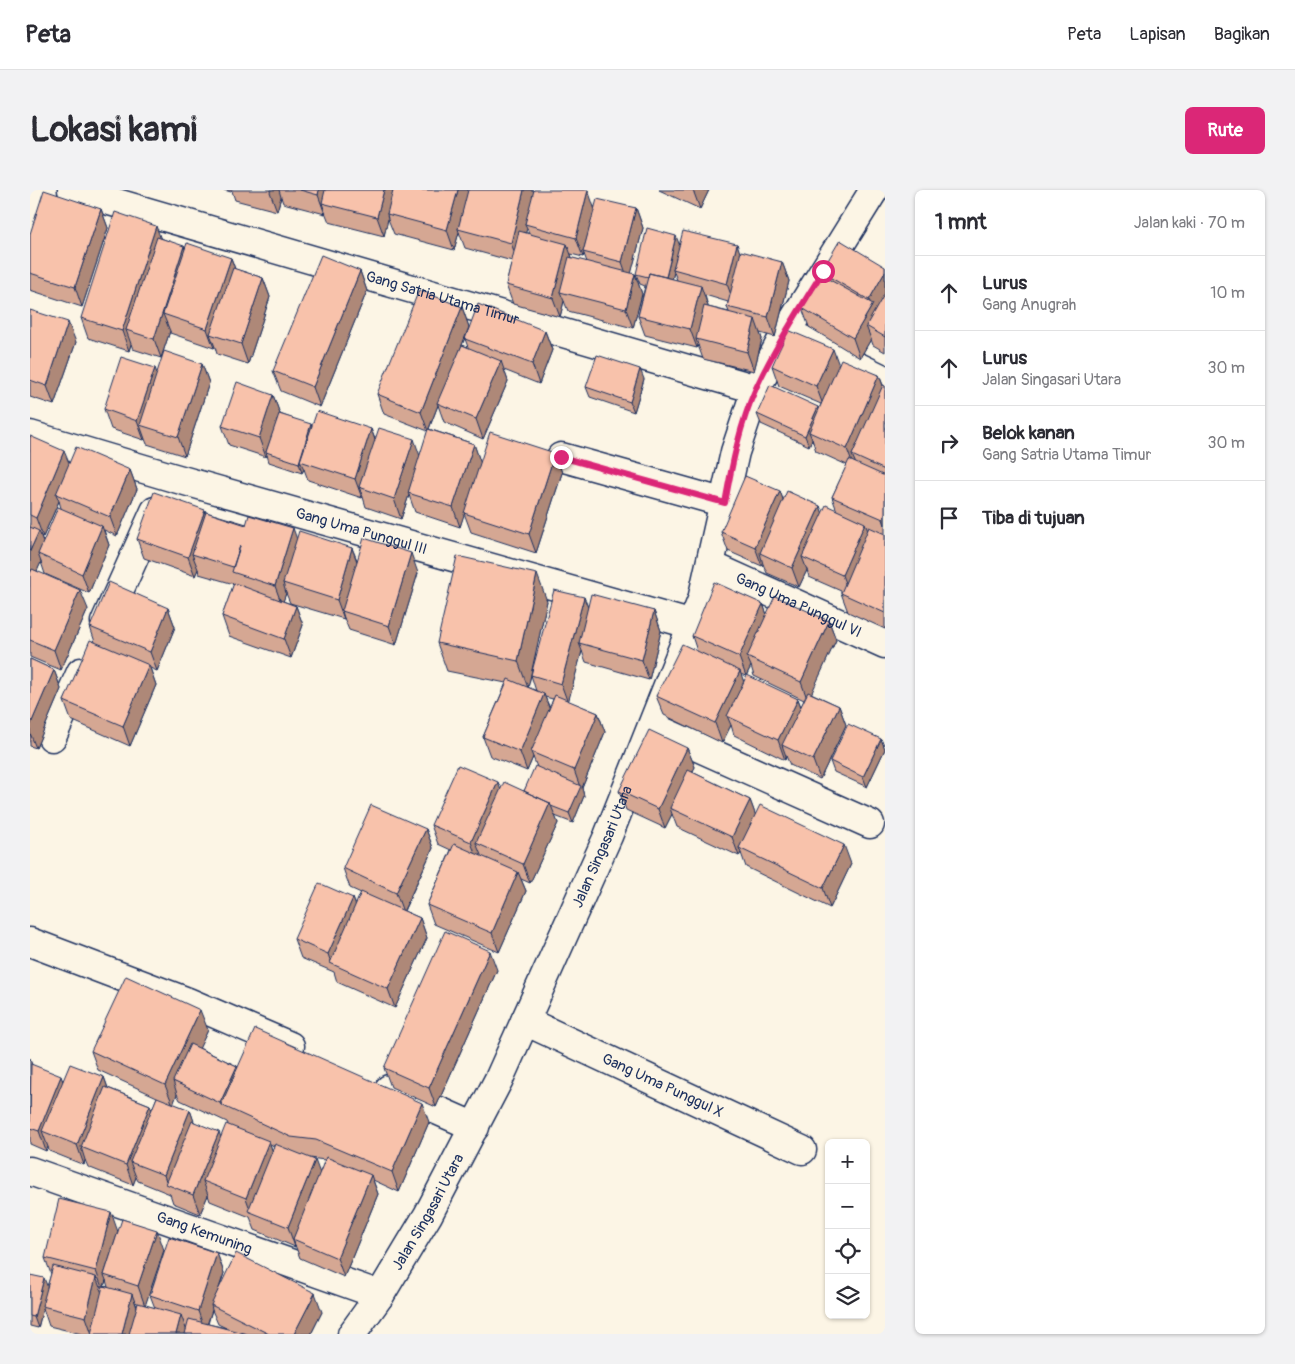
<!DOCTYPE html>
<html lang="id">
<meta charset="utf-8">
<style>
:root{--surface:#fff;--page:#f2f2f3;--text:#2b2b33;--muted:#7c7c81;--line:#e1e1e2;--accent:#db2777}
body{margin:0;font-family:Pangolin,sans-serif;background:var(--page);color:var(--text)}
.controls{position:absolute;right:15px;bottom:15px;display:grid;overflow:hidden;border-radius:8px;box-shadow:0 1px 4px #0004}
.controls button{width:45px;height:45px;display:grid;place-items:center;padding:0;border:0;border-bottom:1px solid var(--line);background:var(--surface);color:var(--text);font:25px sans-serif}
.stop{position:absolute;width:15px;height:15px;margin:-11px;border:4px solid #db2777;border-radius:50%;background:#fff}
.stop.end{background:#db2777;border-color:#fff;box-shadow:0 1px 5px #0008}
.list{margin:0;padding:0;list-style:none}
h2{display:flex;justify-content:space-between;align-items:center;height:65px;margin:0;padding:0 20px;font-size:21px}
h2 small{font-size:16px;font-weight:400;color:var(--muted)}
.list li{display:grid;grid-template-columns:32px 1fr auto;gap:15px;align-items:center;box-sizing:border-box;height:75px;padding:0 20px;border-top:1px solid var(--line)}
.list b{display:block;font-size:19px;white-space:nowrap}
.list p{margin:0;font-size:16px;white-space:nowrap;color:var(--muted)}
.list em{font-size:16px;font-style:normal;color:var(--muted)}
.icon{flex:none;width:28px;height:28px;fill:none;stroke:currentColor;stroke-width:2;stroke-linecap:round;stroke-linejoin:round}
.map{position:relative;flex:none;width:855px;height:1144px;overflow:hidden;border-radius:8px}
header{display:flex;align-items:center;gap:30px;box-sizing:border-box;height:70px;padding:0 25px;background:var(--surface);border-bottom:1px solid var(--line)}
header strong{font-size:24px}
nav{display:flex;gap:28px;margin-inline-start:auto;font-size:18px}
.intro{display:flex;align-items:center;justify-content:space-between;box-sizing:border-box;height:120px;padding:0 30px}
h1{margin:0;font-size:35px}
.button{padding:12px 22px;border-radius:8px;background:var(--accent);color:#fff;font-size:18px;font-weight:700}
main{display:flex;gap:30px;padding:0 30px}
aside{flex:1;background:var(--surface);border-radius:8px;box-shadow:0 1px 4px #0004}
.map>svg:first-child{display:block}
</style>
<header>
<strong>Peta</strong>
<nav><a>Peta</a><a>Lapisan</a><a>Bagikan</a></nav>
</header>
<div class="intro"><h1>Lokasi kami</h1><a class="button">Rute</a></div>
<main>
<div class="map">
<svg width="855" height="1144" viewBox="0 0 855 1144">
<rect width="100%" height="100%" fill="#fcf5e5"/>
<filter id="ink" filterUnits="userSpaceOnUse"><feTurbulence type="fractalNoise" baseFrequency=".02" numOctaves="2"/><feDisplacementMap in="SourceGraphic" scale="10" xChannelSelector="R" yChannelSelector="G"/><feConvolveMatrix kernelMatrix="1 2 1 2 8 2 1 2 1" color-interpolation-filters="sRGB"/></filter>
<g filter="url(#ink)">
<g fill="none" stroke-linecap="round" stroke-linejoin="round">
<defs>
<g id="minor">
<path id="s1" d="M42 0 726 199"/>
<path d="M771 149 855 190"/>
<path id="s2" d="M0 245 141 287 663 435"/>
<path d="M531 267 695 313"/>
<path id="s3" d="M682 376 855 454"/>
<path d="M75 432 125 321"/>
<path d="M623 537 840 634"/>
<path d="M22 547 51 482"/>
<path d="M0 752 158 812 260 856"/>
<path id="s4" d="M495 831 772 960"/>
<path d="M359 899 445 937"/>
<path id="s5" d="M0 981 350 1105"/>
<path id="s6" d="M322 1144 350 1105 398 1025 469 889 578 646 672 410 705 262 726 199 756 142 844 0"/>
</g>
</defs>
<use href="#minor" stroke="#1b2f5e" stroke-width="31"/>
<use href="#minor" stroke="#fcf5e5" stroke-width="28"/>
</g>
<path fill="#d5a793" stroke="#1b2f5e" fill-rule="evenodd" d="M194 0H503V3L565 17 606 18 613 38 601 83 605 84 612 104 603 138 538 121 534 111 530 127 483 114 476 95 482 71 435 58 429 42 424 60 364 44 358 29 354 46 299 32 295 22V24L253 13 251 7 247 21 205 10 202 1 201 2ZM497 38 499 43H495ZM541 64 553 67 554 64 557 72 542 68Z
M629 0H679L670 19Z
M71 19 78 38 52 117 0 100V44Z
M131 48 155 58 201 68 205 79 233 88 240 107 218 174 187 164 185 157 184 158 140 143V141L131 168 103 159 101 154 99 161 58 148 51 128Z
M649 54H707L710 65 752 72 759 91 745 147 730 143 732 149 724 181 673 169 668 155 667 158 615 145 608 126 615 96 610 94 606 84ZM644 82 647 90 642 89ZM675 105 698 112 697 117 699 122 678 117Z
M855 77V162L843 155 841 149 830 168 779 137 772 118 793 85 791 82Z
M330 81 337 101 290 217 251 201 243 181Z
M432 117 439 137 432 155 438 157 435 149 515 141 522 160 509 194 474 180 478 191 453 249 414 232 408 215 399 239 444 254 450 272 525 263 532 283 506 363 441 342 434 323 430 337 385 322 379 305 371 329 336 317 333 307 332 308 278 290 274 279 272 283 239 272 237 265 236 267 199 255 192 236 243 205 250 224 282 236 341 239 345 249 390 266 398 241 354 224 347 204Z
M0 121 46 152 24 215 0 207Z
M172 174 179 193 155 266 117 254 115 249 114 250 81 239 74 219 127 183Z
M808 175 849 185 853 195 855 196V439L818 422 811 403V401L779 387 777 380 769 397 737 383 733 374 732 376 698 361 691 342 750 301 753 310 790 316 792 323 807 321 802 307 817 275 786 261 782 249 779 256 731 234 727 224 788 217 789 219 791 214 749 196 742 176Z
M614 189 604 222 560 207 556 197Z
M0 246 39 273 100 280 107 299 87 346 74 340 79 355 59 403 15 384 11 372 7 381 58 419 31 480 0 467ZM29 311 31 318 13 352 11 346 13 347Z
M176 322 267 349 322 358 327 370 388 383 366 455 319 440 314 428V429L260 413 256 403 253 411 266 416 273 435 261 468 199 446 192 426 204 394 169 384 168 379 165 386 114 368 107 349Z
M554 407 558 418 624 421 631 441 619 490 556 472 552 461 538 511 568 523 575 542 552 598 554 606 543 633 525 626 528 633 500 693 491 689 496 701 469 762 404 734 397 715 421 660 408 654 401 635 470 599 494 601 507 577 503 567 497 581 460 566 453 547 476 493 417 481 407 453 517 411 501 484ZM501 485 506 501 498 497ZM515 507 523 509 520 518Z
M733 414 737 425 799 431 806 450 781 503 809 516 816 535 790 589 760 575 756 566 755 570 704 545 701 535 692 553 634 525 626 506 667 461 662 446ZM721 476 724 486 774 510 771 517 768 509 714 492 710 484 716 486Z
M138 418 145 437 127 481 120 478 126 495 100 556 41 530 34 511 65 452 60 437Z
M0 469 24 480 31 499 6 558 0 556Z
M851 549 855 559 837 597 804 582 800 571Z
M657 558 665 577 662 582 720 610 725 624 821 674 800 718 716 677 711 663 709 666 647 637 642 624 635 638 596 620 589 601Z
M396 639 403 658 374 721 390 728 397 748 365 818 307 792 304 782 271 768 264 749 323 708 326 716 331 703 320 698 313 678Z
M467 780 406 917 361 897 354 878Z
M178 840 169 858 207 876 208 878 399 932 369 1002 343 990 348 1004 314 1087 270 1068 265 1055V1057L225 1040 220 1027 180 1011 178 1005 170 1024 143 1013 140 1004 108 991 106 987 103 995 58 977 55 970 54 975 19 961 18 957 16 961 0 954V868L2 875 33 890 74 887 78 898 120 915 122 920 127 907 68 880 61 861ZM147 904 150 910 197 932 198 934 191 947 164 932 160 920 143 914ZM240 954 244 956 242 961ZM280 968 295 970 290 983Z
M88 1042 134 1060 115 1115 125 1118 120 1105 187 1063 194 1083 190 1095 292 1122 281 1144H52L19 1136 13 1118 8 1138 0 1136V1085L17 1097 21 1084 15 1068ZM76 1090 78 1097 74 1096ZM105 1112 110 1114 107 1116ZM182 1120 188 1134 196 1138 178 1134Z"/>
<path fill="#ae8878" stroke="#1b2f5e" d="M241 0H249L251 7 247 21 240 2Z
M289 0H301L292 13 295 22V24L288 5Z
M354 0H366L357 24 358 29 354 46 347 27Z
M428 0H440L428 39 429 42 424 60 417 40Z
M494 0H503L505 6 495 34 497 38 488 72 481 53Z
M558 0 565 20 553 62 554 64 553 67 546 48Z
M663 0H679L670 19Z
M606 18 613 38 599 92 592 72Z
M71 19 78 38 52 117 45 97Z
M126 36 133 55 96 140 101 154 99 161 92 141Z
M646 46 650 56 643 79 644 82 639 102 635 92Z
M537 54 544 73 530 102 534 111 530 127 523 108Z
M707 54 714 74 704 113 697 94Z
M154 56 161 75 133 124 140 141 131 168 124 149Z
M201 68 208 87 180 144 185 157 184 158 177 139Z
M752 72 759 91 745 147 738 127Z
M330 81 337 101 290 217 283 197Z
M855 82V114L836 136 841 149 830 168 823 148 842 116 839 110Z
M605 84 612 104 603 138 596 119Z
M233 88 240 107 218 174 211 154Z
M671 96 678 116 669 150 666 149 668 155 667 158 660 139Z
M432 117 439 137 409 214 407 213 408 215 398 241 391 222Z
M725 129 732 149 724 181 717 162Z
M38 132 46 152 24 215 17 196Z
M515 141 522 160 509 194 502 174Z
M803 159 810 178 793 215 786 196Z
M471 171 478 191 453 249 446 229Z
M172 174 179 193 155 266 148 247Z
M125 178 132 197 110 235 115 249 114 250 107 231Z
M610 179 614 189 604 222 600 212Z
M849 185 855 201 822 265 826 274 824 278 817 259Z
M243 205 250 224 236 262 237 265 236 267 229 248Z
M788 217 791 227 779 242 782 249 779 256 775 246Z
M281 234 285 244 270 271 274 279 272 283 269 273Z
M341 239 348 258 329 297 333 307 332 308 325 289Z
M384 249 391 269 378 303 379 305 371 329 364 309Z
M444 254 451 274 430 337 423 317Z
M34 261 42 280 26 304 29 311 13 347 6 328Z
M525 263 532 283 506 363 499 344Z
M100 280 107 299 87 346 80 327Z
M750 301 757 321 730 363 733 374 732 376 725 357Z
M790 316 797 335 772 367 777 380 769 397 762 378Z
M175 320 182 339 162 364 168 379 165 386 158 367Z
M855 324V335L853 329Z
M835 333 842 352 819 404 812 385Z
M72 336 79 355 59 403 52 384Z
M263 338 270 358 253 393 256 403 252 415 245 396Z
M9 341 16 360 8 364 11 372 0 397V361Z
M322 358 329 377 312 421 314 428V429L307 410Z
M381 363 388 383 366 455 359 436Z
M507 384 517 411 498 498 488 471Z
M50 400 58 419 31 480 24 460Z
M554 407 561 426 549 453 552 461 538 513 531 494Z
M733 414 740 433 717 467 721 476 716 486 709 467Z
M266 416 273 435 261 468 254 449Z
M138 418 145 437 127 481 120 462Z
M624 421 631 441 619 490 612 470Z
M799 431 806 450 778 511 771 492Z
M119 475 126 495 100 556 93 536Z
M24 480 31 499 6 558 0 543V536Z
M710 481 717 501 697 526 701 535 692 553 685 533Z
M514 504 521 523 501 562 503 567 497 581 490 562Z
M768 509 775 528 752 555 756 566 755 570 748 550Z
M809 516 816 535 790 589 783 570Z
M568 523 575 542 552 598 554 606 543 633 539 623 550 597 544 580Z
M851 549 855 559 837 597 833 587Z
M657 558 665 577 644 620 640 618 642 624 635 638 628 619Z
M468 592 475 612 446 653 451 665 448 672 441 652Z
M720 610 727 629 709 658 711 663 709 666 702 647Z
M520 613 528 633 500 693 493 674Z
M396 639 403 658 373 722 366 703Z
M814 655 821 674 800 718 793 698Z
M488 682 496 701 469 762 462 743Z
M323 708 330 728 301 773 298 764Z
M390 728 397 748 365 818 358 799Z
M460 761 467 780 406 917 399 898Z
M170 820 178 840 152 895 143 891 147 904 143 915 135 895Z
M207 876 214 895 191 915 190 913Z
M31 886 38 906 12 941 18 957 16 961 9 941Z
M74 887 81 907 51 957 55 970 54 975 47 955Z
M392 913 399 932 369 1002 362 982Z
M120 915 127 935 100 972 106 987 103 995 96 975Z
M160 920 167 940 137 994 134 985Z
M189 942 196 961 173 991 178 1005 170 1024 163 1005Z
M239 951 246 971 221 1022 216 1008Z
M285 970 292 989 263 1049 265 1055V1057L258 1037Z
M341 985 348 1004 314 1087 307 1068Z
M81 1022 88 1042 74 1085 76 1090 73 1100 66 1081Z
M127 1040 134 1060 115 1116 108 1096Z
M187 1063 194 1083 183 1116 181 1115 182 1120 175 1141 168 1121Z
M66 1087 73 1106 62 1144 56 1127Z
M14 1088 18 1098 8 1138 4 1127Z
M285 1103 292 1122 281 1144H264Z
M102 1104 109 1123 104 1144H92Z
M151 1125 158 1144H146Z"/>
<path fill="#f8c2ab" stroke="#1b2f5e" d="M14 0 71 19 45 97 0 83V44Z
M270 0H289L288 5Z
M295 0H354L347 27 292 13Z
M363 0H428L417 40 357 24Z
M438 0H494L481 53 428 39Z
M504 0H558L546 48 495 34Z
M567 9 606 18 592 72 553 62Z
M85 22 126 36 92 141 51 128Z
M617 38 646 46 636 87 619 83 618 87 606 84Z
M489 41 537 54 523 108 476 95Z
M653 41 707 54 697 94 643 79Z
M127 47 154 56 124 149 96 140Z
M810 50 855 77V82L839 110 791 82Z
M157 53 201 68 177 139 133 124Z
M711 61 752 72 738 127 697 117Z
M291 65 330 81 283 197 243 181Z
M539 67 605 84 596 119 530 102Z
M203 78 233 88 211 154 180 144Z
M619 83 671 96 660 139 608 126Z
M791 85 843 114 823 148 772 118Z
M389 100 432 117 391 222 347 204Z
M855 103V147L836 136Z
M448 114 515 141 502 174 435 149Z
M674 116 725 129 717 162 666 149Z
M0 120 38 132 17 196 0 190Z
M758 140 803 159 786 196 742 176Z
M432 155 471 171 446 229 407 213Z
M134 161 172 174 148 247 110 235Z
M567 165 610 179 600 212 556 197Z
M91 167 125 178 107 231 74 219Z
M811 169 849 185 817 259 779 242Z
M207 192 243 205 229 248 192 236Z
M740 195 788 217 775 246 727 224Z
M853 195 855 196V280L822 265Z
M287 221 341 239 325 289 270 271Z
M249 224 281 234 269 273 236 262Z
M349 238 384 249 364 309 329 297Z
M398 239 444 254 423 317 378 303Z
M460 242 525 263 499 344 434 323Z
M0 246 34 261 6 328 0 325Z
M46 257 100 280 80 327 26 304Z
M819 270 855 286V324L853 329 802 307Z
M715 286 750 301 725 357 691 342Z
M757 301 790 316 762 378 730 363Z
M124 302 175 320 158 367 107 349Z
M796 315 835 333 812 385 772 367Z
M28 317 72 336 52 384 8 364Z
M176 322 216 335 219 325 263 338 245 396 202 382 210 356 203 377 162 364Z
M0 337 9 341 0 361Z
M839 337 855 344V423L811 403Z
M269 341 322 358 307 410 253 393Z
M334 348 381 363 359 436 312 421Z
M427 366 507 384 488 471 407 453Z
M2 379 50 400 24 460 0 450V384Z
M79 392 138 418 120 462 60 437Z
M684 392 733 414 709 467 662 446Z
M204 393 266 416 254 449 192 426Z
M524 400 554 407 531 494 501 485Z
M561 404 624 421 612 470 549 453Z
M745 406 799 431 771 492 717 467Z
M60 450 119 475 93 536 34 511Z
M652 454 710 481 685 533 626 506Z
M0 469 24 480 0 536Z
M717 485 768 509 748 550 697 526Z
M478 489 514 504 490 562 453 547Z
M778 502 809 516 783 570 752 555Z
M525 505 568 523 544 580 501 562Z
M818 534 851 549 833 587 800 571Z
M619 540 657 558 628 619 589 601Z
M428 575 468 592 441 652 401 635Z
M505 576 551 596 539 623 521 616 520 613 494 601Z
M658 580 720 610 702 647 640 618Z
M474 592 520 613 493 674 446 653Z
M341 615 396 639 366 703 313 678Z
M730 615 814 655 793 698 709 658Z
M424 654 488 682 462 743 397 715Z
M289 693 323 708 298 764 264 749Z
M331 702 390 728 358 799 300 773Z
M415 741 460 761 399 898 354 878Z
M96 786 170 820 135 895 61 861Z
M225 839 392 913 362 982 286 950 261 947 191 915Z
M160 854 207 876 190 913 143 891Z
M1 874 31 886 9 941 0 938Z
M40 874 74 887 47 955 12 941Z
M75 897 120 915 96 975 51 957Z
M127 907 160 920 134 985 100 972Z
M162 931 189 942 163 1005 136 994Z
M196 934 239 951 216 1008 173 991Z
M245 954 285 970 258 1037 218 1021Z
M296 967 341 985 307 1068 263 1049Z
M29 1009 81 1022 66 1081 15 1068Z
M92 1029 127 1040 108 1096 74 1085Z
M139 1047 187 1063 168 1121 120 1105Z
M206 1063 285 1103 264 1144H239L181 1115Z
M23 1076 66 1087 56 1127 12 1116Z
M0 1085 14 1088 4 1127 0 1126Z
M73 1096 102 1104 92 1144H61Z
M108 1113 151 1125 146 1144H99Z
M159 1129 217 1144H155Z"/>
</g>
<g fill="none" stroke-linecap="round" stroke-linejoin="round" filter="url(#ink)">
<path stroke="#db2777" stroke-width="6" d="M531 267 695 313C702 274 710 234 726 198 745 157 770 119 793 81"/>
</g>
<g text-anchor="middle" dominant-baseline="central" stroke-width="4" stroke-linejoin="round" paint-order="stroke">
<g font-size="15" fill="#1b2f5e" stroke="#fcf5e5">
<text stroke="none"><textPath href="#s1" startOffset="386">Gang Satria Utama Timur</textPath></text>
<text stroke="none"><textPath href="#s2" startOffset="345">Gang Uma Punggul III</textPath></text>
<text stroke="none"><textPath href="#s3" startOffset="95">Gang Uma Punggul VI</textPath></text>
<text stroke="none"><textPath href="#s6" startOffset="549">Jalan Singasari Utara</textPath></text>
<text stroke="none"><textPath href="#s4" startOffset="152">Gang Uma Punggul X</textPath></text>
<text stroke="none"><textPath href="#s6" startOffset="144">Jalan Singasari Utara</textPath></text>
<text stroke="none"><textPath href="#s5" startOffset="185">Gang Kemuning</textPath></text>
</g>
</g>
</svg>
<div class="controls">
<button>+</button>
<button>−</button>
<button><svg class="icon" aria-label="locate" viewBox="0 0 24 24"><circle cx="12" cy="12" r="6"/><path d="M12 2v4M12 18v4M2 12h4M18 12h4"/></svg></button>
<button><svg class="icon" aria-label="layers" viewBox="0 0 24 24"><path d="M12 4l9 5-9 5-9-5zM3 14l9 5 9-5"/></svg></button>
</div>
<div class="stop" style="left:793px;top:81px"></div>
<div class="stop end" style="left:531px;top:267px"></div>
</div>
<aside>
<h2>1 mnt<small>Jalan kaki · 70 m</small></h2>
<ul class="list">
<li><svg class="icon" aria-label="ahead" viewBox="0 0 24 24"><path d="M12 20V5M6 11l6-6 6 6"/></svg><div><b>Lurus</b><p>Gang Anugrah</p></div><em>10 m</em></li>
<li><svg class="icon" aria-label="ahead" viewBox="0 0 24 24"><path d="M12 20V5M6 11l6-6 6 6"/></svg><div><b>Lurus</b><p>Jalan Singasari Utara</p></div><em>30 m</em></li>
<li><svg class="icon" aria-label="right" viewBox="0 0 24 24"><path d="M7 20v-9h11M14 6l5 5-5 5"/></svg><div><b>Belok kanan</b><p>Gang Satria Utama Timur</p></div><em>30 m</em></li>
<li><svg class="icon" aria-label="arrive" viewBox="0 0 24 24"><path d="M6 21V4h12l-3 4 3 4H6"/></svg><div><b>Tiba di tujuan</b></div></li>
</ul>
</aside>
</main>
